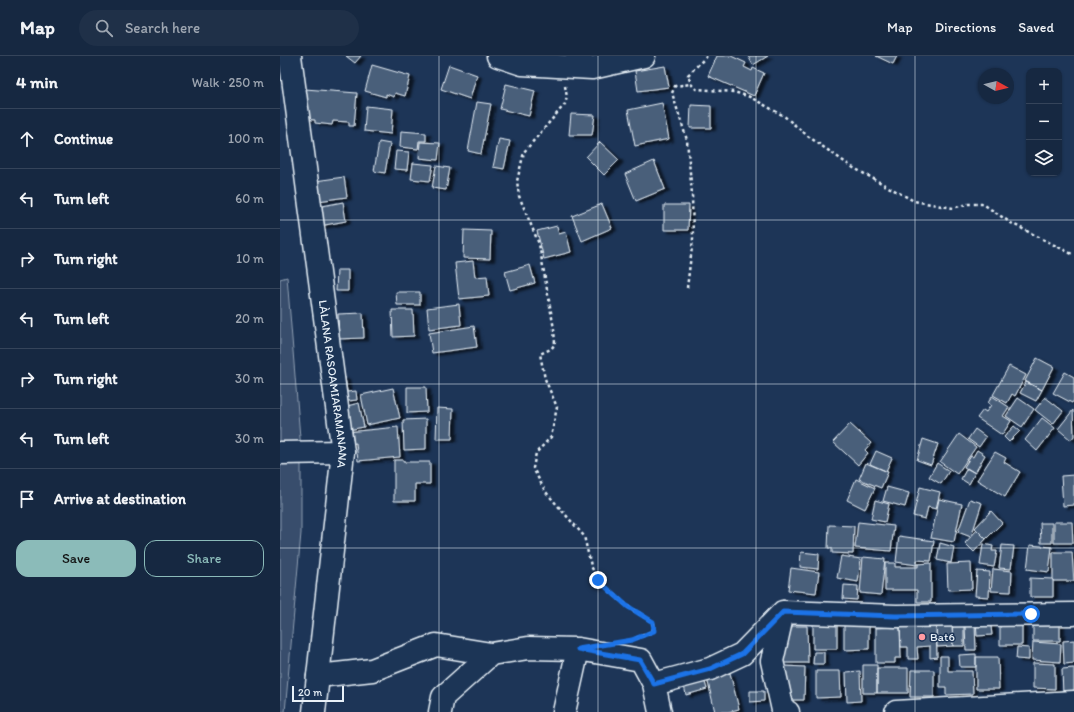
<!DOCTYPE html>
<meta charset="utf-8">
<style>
:root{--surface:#162841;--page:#1f3048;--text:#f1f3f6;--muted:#9ea6b1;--line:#35445a;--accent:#8bbbb9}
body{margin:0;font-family:Itim,sans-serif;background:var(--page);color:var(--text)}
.controls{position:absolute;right:12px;top:12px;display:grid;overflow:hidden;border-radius:8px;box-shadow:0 1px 3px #0004}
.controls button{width:36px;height:36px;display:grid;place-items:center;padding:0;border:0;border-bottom:1px solid var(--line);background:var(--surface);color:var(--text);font:20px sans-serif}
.compass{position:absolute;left:698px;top:12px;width:36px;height:36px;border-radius:50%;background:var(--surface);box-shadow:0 1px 3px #0004;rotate:98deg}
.scale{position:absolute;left:12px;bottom:10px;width:52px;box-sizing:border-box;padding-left:4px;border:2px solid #e8f1f8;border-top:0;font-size:11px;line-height:14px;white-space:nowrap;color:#e8f1f8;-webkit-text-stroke:3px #1d3557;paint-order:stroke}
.stop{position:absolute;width:12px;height:12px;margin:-9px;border:3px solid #1a73e8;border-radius:50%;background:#fff}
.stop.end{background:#1a73e8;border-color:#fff;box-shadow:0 1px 4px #0008}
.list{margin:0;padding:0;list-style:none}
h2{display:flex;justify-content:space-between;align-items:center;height:52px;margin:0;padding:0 16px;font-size:17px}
h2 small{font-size:13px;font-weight:400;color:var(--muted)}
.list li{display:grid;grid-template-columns:26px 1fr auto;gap:12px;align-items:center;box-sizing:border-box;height:60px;padding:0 16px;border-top:1px solid var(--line)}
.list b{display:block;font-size:15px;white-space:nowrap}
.list em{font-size:13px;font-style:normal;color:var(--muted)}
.actions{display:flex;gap:8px;padding:12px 16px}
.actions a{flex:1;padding:9px 0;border:1px solid var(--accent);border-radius:12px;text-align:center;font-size:14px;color:var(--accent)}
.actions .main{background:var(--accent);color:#111}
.icon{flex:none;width:22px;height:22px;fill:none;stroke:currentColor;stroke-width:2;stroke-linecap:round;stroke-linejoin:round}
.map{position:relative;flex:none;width:794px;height:656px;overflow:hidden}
header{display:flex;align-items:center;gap:24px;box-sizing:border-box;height:56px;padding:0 20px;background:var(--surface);border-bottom:1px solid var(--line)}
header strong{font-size:19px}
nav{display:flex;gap:22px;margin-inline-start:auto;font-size:14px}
.search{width:280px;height:36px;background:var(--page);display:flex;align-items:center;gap:10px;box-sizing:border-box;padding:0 14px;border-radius:22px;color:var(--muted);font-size:15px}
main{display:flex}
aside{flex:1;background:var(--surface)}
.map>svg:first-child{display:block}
</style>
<header>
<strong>Map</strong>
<div class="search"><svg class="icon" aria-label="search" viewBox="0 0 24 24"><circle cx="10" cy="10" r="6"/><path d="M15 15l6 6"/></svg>Search here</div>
<nav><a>Map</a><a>Directions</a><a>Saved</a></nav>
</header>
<main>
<aside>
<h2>4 min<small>Walk · 250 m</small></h2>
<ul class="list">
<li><svg class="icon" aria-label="ahead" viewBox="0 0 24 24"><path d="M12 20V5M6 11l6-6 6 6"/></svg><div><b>Continue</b></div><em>100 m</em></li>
<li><svg class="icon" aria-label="left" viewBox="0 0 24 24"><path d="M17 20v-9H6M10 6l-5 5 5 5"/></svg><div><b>Turn left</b></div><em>60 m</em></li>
<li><svg class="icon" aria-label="right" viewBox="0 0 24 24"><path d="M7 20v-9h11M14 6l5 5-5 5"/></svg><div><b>Turn right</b></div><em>10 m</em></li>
<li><svg class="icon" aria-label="left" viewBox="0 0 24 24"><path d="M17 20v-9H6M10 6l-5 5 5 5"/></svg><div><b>Turn left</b></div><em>20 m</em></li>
<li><svg class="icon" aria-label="right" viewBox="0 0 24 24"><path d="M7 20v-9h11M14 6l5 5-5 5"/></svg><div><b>Turn right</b></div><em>30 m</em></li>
<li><svg class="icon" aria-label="left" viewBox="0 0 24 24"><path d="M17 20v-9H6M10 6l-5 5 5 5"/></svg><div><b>Turn left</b></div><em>30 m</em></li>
<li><svg class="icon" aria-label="arrive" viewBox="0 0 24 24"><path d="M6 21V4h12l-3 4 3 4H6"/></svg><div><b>Arrive at destination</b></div></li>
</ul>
<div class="actions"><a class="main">Save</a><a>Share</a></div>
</aside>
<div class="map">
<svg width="794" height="656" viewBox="0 0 794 656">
<defs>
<filter id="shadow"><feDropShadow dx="4.5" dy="2.5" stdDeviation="1" flood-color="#0009"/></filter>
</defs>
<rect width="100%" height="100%" fill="#1d3557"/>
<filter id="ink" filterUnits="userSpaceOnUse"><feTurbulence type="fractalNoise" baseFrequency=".025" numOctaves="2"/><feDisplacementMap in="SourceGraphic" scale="8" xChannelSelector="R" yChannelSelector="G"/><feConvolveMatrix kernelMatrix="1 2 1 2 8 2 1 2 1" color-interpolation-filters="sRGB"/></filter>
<g filter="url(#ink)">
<path fill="#374d6c" stroke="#909fb2" d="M7 221 21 394V477L5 656H0V223Z"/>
<path fill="#495e7a" stroke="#e8f1f8" filter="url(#shadow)" d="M66 0H81L75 7Z
M437 0H451L466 7 464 11 472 15 473 12 484 17 474 40 428 20Z
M468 0H488L473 9Z
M596 0H617L613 8Z
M92 9 130 20 125 40 115 37 114 41 106 38V41L85 35Z
M169 9 197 19 190 43 161 33Z
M385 10 389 31 358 35 355 15Z
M226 28 255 35 249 60 220 53Z
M25 33 77 37 74 70H69V66L53 65 52 69 35 67V64L23 63Z
M197 46 211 48 201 98 188 95Z
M382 47 389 83 355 90 348 54Z
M411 49 431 50V72H410Z
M86 50 113 53 111 78 84 75Z
M291 58 315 59 312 79H289Z
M121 75 146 77V85H139L138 93 120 91Z
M219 83 230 85 224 113 213 111Z
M99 86 110 88 105 117 94 115Z
M140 86 160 87 158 104 139 102Z
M320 86 339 104 324 119 306 101Z
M116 95 129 96 127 114 114 113Z
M374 105 385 133 356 145 345 118Z
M133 107 153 109 150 125 131 123Z
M156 110 170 112 166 134 152 132Z
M64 121 67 141 38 145 35 125Z
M63 146 66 165 40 170 37 151Z
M322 148 332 172 302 185 292 160Z
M384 149H409L408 174H384Z
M277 170 279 178 286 176 291 196 264 203 257 175Z
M184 174 211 175 210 203 183 202Z
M193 205 195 221 207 220 209 240 179 243 175 207Z
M250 209 255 227 230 234 225 216Z
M57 214H68V235H56Z
M116 236H140V249H117Z
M179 248 181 269 149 273 147 252Z
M112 254H133L134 280 113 281Z
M83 257 84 282 59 283 58 258Z
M194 270 197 291 152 297 149 277Z
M757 302 774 311 762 334 745 325Z
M729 310 746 319 735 340 732 338 727 347 713 339Z
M785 316 794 321V344L792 347 773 337Z
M65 321 67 336 76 335 77 344 60 346 56 322Z
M746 326 762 334 756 345 740 337Z
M127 331H146L147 356 127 357Z
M113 332 120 362 87 369 81 339Z
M712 340 729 351 723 360 731 365 722 379 697 362 703 354 706 356 711 349 708 347Z
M765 341 783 355 773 368 755 354Z
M738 342 754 353 742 371 726 360Z
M79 347 84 371 68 374 63 351Z
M157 352 173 353 172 383H156Z
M793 354 794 380 791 384 778 373Z
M762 362 775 372 757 395 745 384Z
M146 363V393L124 394 123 364Z
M570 368 591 387 585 394 588 397 578 409 553 386Z
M734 370 740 375 729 386 724 381Z
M118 371 120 401 78 405 76 387 68 388 67 376Z
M695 373 706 381 699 391 688 383Z
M679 378 696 391 677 418 660 406Z
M643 383 658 388 651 409 637 404Z
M697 394 705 399 695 417 684 411 691 400 693 401Z
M596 395 612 402 606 415 590 408Z
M715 396 726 402 724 406 740 416 725 441 697 424Z
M114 404H124V406H150V428H135V445H114Z
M586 407 608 416 601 432 579 423Z
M657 407 669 415 661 428 649 421Z
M687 412 695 417 689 428 681 423Z
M794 419V449L783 450 781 420Z
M576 423 595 432 585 453 567 444Z
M607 431 629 437 625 451 603 445Z
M640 431 660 436 656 453 648 451 645 463 633 460Z
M659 443 682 448 674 486 651 482Z
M690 443 702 447 691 481 678 476Z
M595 444 609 448 605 466 591 463Z
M711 455 722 467 706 483 695 472Z
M578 466 614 470 611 495 575 492Z
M774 466H792L793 487H774Z
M760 467H772V487H761Z
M549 469 574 470 573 498 552 497V492H548Z
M697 474 706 483 694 496 685 487Z
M619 480 654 485 651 505 637 504V509L616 506Z
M660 487 674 491 671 507 657 504Z
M703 488 713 490 712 495H717L714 511 700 509Z
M722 489 734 490 731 513 719 512Z
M750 489 772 491 769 516 747 513Z
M521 496 539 498 538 513 520 511Z
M773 496H792L794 525H773Z
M561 500 581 503 578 526 557 522Z
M583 501 605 503 601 539 580 537Z
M605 507H615V511H638V508L651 507V546H637V534H605Z
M691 507 692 533 668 534 667 508Z
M511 512 539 516 536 537 508 534Z
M713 513 732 515 731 536 711 535Z
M697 515 710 516 709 541 695 540Z
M750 522 773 523V541H750Z
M564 529 578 530 577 544 563 543Z
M710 562 712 579 697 580 696 563Z
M753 563H780V585H753Z
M720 564H742V589H720Z
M672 566H684V590H673Z
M672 566 673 590 657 591 656 567Z
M533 567H557V593H533Z
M589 567V593L564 594V568Z
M634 567 656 569 657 601 650 602V590L637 591 638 603H628V591H621L620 571H634Z
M695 569 696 594H686L685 570Z
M506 570H527L528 607H503Z
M620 571 621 602H615V607H596V572Z
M794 584V607L784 608 783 585Z
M753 586 781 588 780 606 752 604Z
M737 591 749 592V604L736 603Z
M534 596H544V608H533Z
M696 598V611H680L679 599Z
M660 600H668V615H692L693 638 666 639V631H660Z
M696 601H718L719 633H696Z
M753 607 775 608V633L753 632Z
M583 609H597V637H583Z
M504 610 525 611 524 644H503Z
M597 612H628V637H597Z
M794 612V639H783L782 613Z
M631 614H654V641H630Z
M536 615H560L561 641 536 642Z
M580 615 581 645 567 646 566 616Z
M450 617 459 653 448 656H435L427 622Z
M424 623 427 633 406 639 404 629Z
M470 635H484V645L470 646Z"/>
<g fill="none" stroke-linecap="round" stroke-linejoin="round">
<defs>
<path id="minor" d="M0 397 63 396
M503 556 492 605 503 654 508 656
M298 593 361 604 374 628
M38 620 92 614 156 589 211 598 248 592 298 593 284 656
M160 656 163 641 211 598
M380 656 374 628 430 613 462 598 503 556 616 560 794 558
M616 656 794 646"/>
<g id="major">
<path id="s1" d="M10 0 63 396 34 656"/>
<path d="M218 0 242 8 312 12 364 0"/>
</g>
</defs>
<use href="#minor" stroke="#e8f1f8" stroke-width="25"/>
<use href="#major" stroke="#e8f1f8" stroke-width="25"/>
<path stroke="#e8f1f8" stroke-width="2.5" stroke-dasharray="3 3" stroke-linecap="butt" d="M427 0 408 19 411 28 416 33 454 36 470 41 504 60 529 81 572 111 634 145 673 152 688 148H703L731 167 794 199
M285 30 287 41 285 48 244 96 237 125 239 140 259 188 274 273 275 288 271 293 260 298 265 323 277 351 271 381 256 397 253 412 265 435 304 480 311 510 318 524 347 550 373 566V575L355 583
M407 232 413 183 412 138 407 84 392 37 395 30 411 28"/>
<use href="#minor" stroke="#1d3557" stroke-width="22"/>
<use href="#major" stroke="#1d3557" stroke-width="22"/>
</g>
</g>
<g fill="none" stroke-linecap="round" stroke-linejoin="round" filter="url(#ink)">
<path stroke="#1a73e8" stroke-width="5" d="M318 524 347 550 373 566 374 575 352 584 298 593 360 604 374 628 430 613 462 598 503 556 616 560 751 558"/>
</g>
<path fill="none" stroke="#e8f1f8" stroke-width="1" stroke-opacity="0.55" d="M159 0V656M318 0V656M476 0V656M635 0V656M0 164H794M0 328H794M0 492H794"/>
<circle fill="#ff9aa2" stroke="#1d3557" stroke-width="1.5" cx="642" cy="581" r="4"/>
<g text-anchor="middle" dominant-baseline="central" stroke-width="3" stroke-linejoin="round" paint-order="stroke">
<g font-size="12" fill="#e8f1f8" stroke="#1d3557">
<text stroke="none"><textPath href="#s1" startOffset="331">LÀLANA RASOAMIARAMANANA</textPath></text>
</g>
<g font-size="12" fill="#e8f1f8" stroke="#1d3557" text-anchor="start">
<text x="650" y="581">Bat6</text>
</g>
</g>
</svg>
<div class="controls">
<button>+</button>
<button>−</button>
<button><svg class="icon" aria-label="layers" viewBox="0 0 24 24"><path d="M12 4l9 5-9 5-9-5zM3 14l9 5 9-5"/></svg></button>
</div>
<svg class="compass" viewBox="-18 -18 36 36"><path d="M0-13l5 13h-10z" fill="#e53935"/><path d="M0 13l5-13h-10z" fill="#9ea6b1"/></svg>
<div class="scale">20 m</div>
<div class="stop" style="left:751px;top:558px"></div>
<div class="stop end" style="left:318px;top:524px"></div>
</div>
</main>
